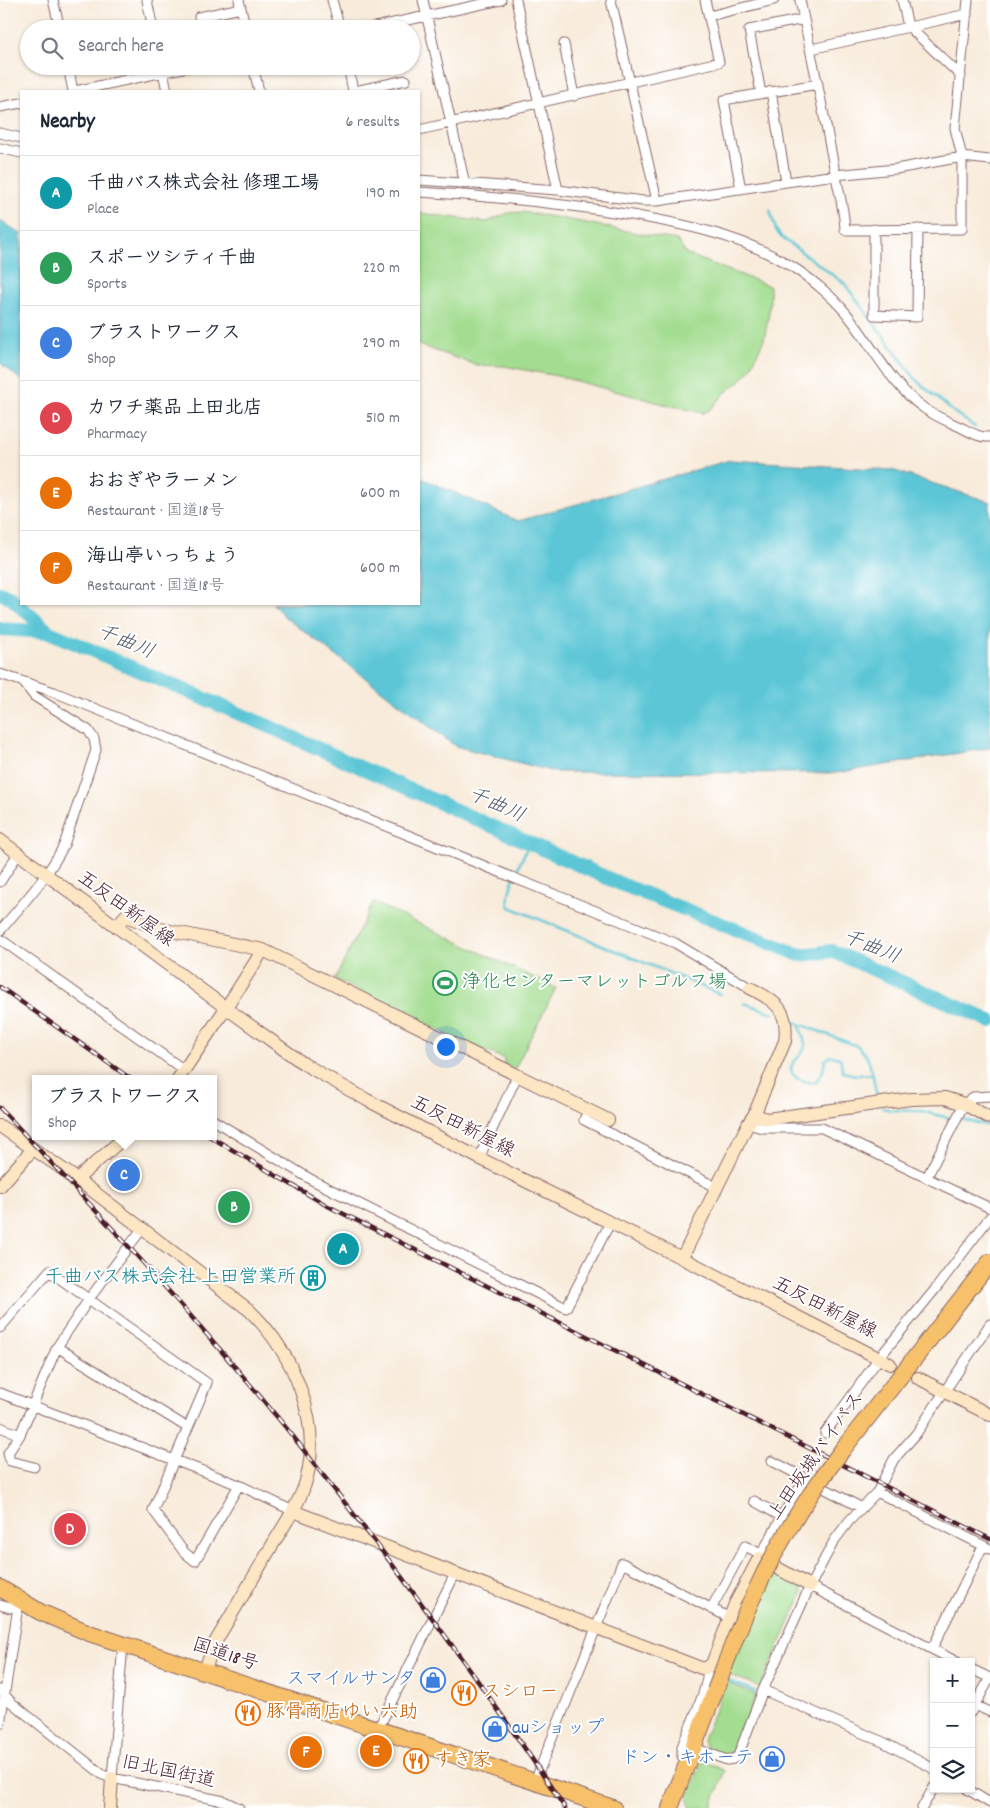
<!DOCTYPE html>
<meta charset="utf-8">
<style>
:root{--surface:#fff;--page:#f2f2f3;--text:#1f2937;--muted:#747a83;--line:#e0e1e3;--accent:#1a73e8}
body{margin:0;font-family:Dekko,"Klee One",sans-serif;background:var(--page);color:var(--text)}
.controls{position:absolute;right:15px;bottom:15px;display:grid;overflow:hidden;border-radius:0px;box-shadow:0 1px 4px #0004}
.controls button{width:45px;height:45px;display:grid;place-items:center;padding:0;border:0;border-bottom:1px solid var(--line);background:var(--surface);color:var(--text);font:25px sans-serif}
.you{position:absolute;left:445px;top:1046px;width:18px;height:18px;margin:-12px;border:4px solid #fff;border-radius:50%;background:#1a73e8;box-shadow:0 0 0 8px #1a73e833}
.badge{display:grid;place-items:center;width:32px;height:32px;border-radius:50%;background:var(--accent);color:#fff;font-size:16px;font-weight:700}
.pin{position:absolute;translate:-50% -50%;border:2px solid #fff;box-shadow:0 1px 5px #0006}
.popup{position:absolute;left:32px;top:1075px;width:185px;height:65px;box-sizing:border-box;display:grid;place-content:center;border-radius:0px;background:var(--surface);filter:drop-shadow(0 1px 4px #0005);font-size:16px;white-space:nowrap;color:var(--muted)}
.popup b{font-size:19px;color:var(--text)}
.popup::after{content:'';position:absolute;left:50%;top:100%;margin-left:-10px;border:10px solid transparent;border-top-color:var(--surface)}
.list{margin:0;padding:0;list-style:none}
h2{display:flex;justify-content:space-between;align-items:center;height:65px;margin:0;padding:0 20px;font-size:21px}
h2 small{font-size:16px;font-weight:400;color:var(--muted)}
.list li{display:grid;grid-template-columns:32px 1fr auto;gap:15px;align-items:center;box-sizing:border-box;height:75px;padding:0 20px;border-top:1px solid var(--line)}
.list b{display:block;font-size:19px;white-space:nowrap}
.list p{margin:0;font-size:16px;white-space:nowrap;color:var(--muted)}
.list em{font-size:16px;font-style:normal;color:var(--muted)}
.icon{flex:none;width:28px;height:28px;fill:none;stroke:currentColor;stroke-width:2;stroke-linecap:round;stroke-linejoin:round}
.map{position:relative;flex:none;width:990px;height:1808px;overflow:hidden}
.search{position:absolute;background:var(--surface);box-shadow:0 1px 4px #0004;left:20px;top:20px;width:400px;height:55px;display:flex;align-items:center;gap:12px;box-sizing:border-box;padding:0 18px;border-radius:28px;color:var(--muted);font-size:19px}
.panel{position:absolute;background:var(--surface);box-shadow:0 1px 4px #0004;left:20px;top:90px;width:400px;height:515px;border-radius:0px}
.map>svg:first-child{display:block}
</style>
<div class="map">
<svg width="990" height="1808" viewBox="0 0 990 1808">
<rect width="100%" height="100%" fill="#fff"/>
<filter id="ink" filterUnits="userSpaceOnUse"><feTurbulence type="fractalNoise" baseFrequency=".02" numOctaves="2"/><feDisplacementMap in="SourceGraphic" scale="10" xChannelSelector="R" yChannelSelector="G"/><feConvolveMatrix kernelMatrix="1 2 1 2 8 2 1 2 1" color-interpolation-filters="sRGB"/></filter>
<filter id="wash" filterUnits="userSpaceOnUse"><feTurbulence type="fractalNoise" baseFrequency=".0096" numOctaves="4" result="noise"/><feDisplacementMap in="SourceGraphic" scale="20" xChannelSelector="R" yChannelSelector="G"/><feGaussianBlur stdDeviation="1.12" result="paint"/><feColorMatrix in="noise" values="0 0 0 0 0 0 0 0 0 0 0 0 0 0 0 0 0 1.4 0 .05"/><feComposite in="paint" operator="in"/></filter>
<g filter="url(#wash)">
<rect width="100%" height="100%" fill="#f8ebda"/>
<path fill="#a3dd90" stroke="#767e5e" d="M522 212C574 219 625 232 677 240L686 254 770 286V303L768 320 764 339 750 370 740 381 725 393 710 410 703 413 664 404 557 376 504 366 476 365 419 345V213L487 222 508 213Z
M373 902 556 988 514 1070 504 1064V1059L489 1052 485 1053 335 979Z
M772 1571 800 1587 803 1593 760 1687 727 1674Z
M726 1682 756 1695 735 1747 733 1752 725 1755C716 1752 705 1751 703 1740Z
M704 1761 725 1771 711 1808H691L687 1799 702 1762Z"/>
<path fill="#5bc6d6" stroke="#527280" d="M0 220 21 234V380L0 363Z
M730 460 892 470 990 502V748L836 773 555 772 455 746 285 617 273 604H419V477L518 521Z"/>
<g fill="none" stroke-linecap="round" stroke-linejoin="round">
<path stroke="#5bc6d6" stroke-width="2.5" d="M770 210 776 230 781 237 844 283 917 381 955 413 975 427
M529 844C523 857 503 895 510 907L720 994
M744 1003 773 1013
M792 1021 857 1046C874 1059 872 1080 878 1099
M800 1024C800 1031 806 1041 805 1047 802 1059 781 1065 797 1078 804 1082 809 1083 816 1082L823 1071 825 1060 831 1056 840 1058 843 1072 856 1075 873 1074
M883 1108 890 1110 921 1111 949 1118
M964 1120 990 1126
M726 1680 756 1692"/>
<path stroke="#5bc6d6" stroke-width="14" d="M0 593 11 598 49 632 268 726 623 885 800 955 832 951 990 1021
M0 629 49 632"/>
</g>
</g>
<g filter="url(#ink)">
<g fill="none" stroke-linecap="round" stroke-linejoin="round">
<defs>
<path id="street" d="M53 0 60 29
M147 0 153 29
M239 0 246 29
M332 0 340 29
M423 0 465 184
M516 0 558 190
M611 0 657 201
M800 0C811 54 823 108 833 162 837 185 844 206 845 230L962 229V157L955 128 968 0
M902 0 908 26 961 76
M709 16 774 0
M199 17 241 8
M366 29 501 0
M564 44 574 96
M811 49 967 14
M68 66 73 91
M162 66 167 91
M253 66 259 91
M348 66 353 91
M75 91 192 66
M355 91 406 80
M771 91 786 182
M761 93 749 30 804 19
M0 107 21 103
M419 130 719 62 705 0
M0 133 21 138
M0 148 21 153
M419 180 558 190 643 201H657L835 175 896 169 962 157 990 160
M741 189 724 100 818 84
M419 192C488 196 557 203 626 214 683 224 741 235 791 266 809 277 832 296 846 313 872 344 890 385 925 409 935 416 947 421 958 426 969 431 978 438 990 437
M874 229V315L917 317 918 229
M0 674 54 692 675 943 750 988
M0 882 18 854
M0 931C23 903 48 877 64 845L96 750 94 739 88 730 34 696 23 682
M0 939 184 1070
M588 1110 584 1120 718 1188
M213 1120 312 1180 566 1308 610 1223
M748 1124 762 1128H822L990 1208
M479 1158 517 1076
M927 1177 964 1104 973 1097 990 1096
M0 1328 49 1271 207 1383 153 1510 184 1552 195 1561 239 1485
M57 1347 188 1428
M0 1393 239 1485 293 1511
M0 1427 20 1435 57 1347 89 1299 142 1229
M825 1433 879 1358 937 1287 990 1217
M20 1435 8 1453 10 1461 34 1467
M772 1461 862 1508
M877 1492 990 1549
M754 1501 782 1517
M759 1558 795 1494 807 1479
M810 1586 957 1662
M0 1605 10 1608 19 1600
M711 1609 745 1546 761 1554
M932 1649 983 1546
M971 1669 990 1678 971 1712
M0 1690 12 1703 103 1775 112 1778 224 1801 239 1808
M763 1690 883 1742 934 1769
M975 1705 990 1712
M0 1724 19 1600
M378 1729 455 1574
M694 1748 727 1760 733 1759 738 1756 763 1690 810 1586 834 1541 849 1521 877 1492 894 1459 916 1434 990 1324
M687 1763 682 1756V1747C687 1731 713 1681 706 1668
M112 1778 123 1644
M535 1781 622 1563 730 1618
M967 1789 990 1803
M922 1808 934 1787"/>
<path id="secondary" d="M0 840 226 1008 304 1064 367 1100 479 1158 682 1258 890 1364
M117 926 125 916 161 929 263 950 608 1120
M178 1079 226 1008 263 950
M754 1115 767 1119 911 1099 945 1098 964 1104 990 1118
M0 1126 77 1179 249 1310C293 1352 324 1423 305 1484 298 1506 284 1525 273 1544 253 1578 233 1612 213 1646L205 1670
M77 1179 126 1136
M0 1186 32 1150
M682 1258 748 1124 754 1115 785 1041C789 1010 776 1001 750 988
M918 1378 990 1415
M293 1511 701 1668H706L712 1664 735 1604 759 1558 810 1586
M110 1808 112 1778"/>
<path id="highway" d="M843 1449 990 1262
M0 1588 40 1612 89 1633 613 1808
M670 1808 715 1691"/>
</defs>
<use href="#street" stroke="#876668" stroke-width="11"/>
<use href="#secondary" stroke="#876668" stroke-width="14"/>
<use href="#highway" stroke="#876668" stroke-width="18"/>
<use href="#street" stroke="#fff" stroke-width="9"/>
<use href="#secondary" stroke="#fce6c4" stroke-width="12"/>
<use href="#highway" stroke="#f7c06b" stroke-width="16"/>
<defs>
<path id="rail" d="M0 987 131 1079
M0 1108C93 1207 185 1306 272 1411 294 1436 313 1463 334 1489 415 1592 492 1698 565 1808
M209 1136 326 1205 990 1539"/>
</defs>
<use href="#rail" stroke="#4a1f2b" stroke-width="4.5"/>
<use href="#rail" stroke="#fff" stroke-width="2.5" stroke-dasharray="8" stroke-linecap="butt"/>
<defs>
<path id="highway-bridge" d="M715 1691C727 1660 738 1629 752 1599 776 1545 808 1495 843 1449"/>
</defs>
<use href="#highway-bridge" stroke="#876668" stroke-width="18" stroke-linecap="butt"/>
<use href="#highway-bridge" stroke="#f7c06b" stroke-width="16"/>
</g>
</g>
<defs>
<symbol id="stadium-ring" viewBox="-11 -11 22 22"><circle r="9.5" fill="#fff" stroke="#2e9e5b" stroke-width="1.5"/><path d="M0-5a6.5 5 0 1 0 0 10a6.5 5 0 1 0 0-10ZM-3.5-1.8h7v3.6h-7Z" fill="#2e9e5b"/></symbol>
<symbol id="building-ring" viewBox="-11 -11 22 22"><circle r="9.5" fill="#fff" stroke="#0f9aa8" stroke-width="1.5"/><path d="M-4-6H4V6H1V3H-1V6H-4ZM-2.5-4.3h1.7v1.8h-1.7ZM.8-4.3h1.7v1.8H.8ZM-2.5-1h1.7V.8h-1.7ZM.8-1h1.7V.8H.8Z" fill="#0f9aa8"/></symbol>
<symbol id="shop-ring" viewBox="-11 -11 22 22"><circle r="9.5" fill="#fff" stroke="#3f7fe0" stroke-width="1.5"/><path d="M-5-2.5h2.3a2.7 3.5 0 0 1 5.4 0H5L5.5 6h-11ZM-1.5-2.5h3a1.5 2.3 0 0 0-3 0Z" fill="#3f7fe0"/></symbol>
<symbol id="restaurant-ring" viewBox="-11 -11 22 22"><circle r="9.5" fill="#fff" stroke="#e8710a" stroke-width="1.5"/><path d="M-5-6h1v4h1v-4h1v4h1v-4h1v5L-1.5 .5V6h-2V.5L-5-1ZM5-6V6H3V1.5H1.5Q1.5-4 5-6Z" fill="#e8710a"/></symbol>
</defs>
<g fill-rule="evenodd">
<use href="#stadium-ring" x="431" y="969" width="28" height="28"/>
<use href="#building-ring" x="299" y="1264" width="28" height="28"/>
<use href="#shop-ring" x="419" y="1666" width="28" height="28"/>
<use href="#restaurant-ring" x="450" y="1679" width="28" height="28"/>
<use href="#restaurant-ring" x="234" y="1699" width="28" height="28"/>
<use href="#shop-ring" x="481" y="1715" width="28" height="28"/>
<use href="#shop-ring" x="758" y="1745" width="28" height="28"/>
<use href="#restaurant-ring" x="402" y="1747" width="28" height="28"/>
</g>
<g text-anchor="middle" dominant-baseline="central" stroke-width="4" stroke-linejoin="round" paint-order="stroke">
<g font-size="19" fill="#4a1f2b" stroke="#fff">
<text transform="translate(125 910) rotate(36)">五反田新屋線</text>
<text transform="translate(462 1128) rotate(27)">五反田新屋線</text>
<text transform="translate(824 1309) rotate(27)">五反田新屋線</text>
<text transform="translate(817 1457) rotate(-55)">上田坂城バイパス</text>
<text transform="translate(225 1656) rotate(18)">国道18号</text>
<text transform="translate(168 1773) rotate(12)">旧北国街道</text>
</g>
<g font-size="19" fill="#27864d" stroke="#fff" text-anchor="start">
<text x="462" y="983">浄化センターマレットゴルフ場</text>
</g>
<g font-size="19" fill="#0d838f" stroke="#fff" text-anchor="end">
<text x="296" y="1278">千曲バス株式会社 上田営業所</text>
</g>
<g font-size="19" fill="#366cbe" stroke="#fff" text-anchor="end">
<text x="416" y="1680">スマイルサンタ</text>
<text x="512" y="1729" text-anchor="start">auショップ</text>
<text x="754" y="1759">ドン・キホーテ</text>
</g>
<g font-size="19" fill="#c56008" stroke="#fff" text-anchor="start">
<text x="482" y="1693">スシロー</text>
<text x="266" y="1713">豚骨商店ゆい六助</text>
<text x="434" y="1761">すき家</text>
</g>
<g font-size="20" font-style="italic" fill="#505967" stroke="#fff">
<text transform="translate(125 643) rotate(23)">千曲川</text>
<text transform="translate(496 806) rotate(24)">千曲川</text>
<text transform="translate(871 948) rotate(22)">千曲川</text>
</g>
</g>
</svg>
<div class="controls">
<button>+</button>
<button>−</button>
<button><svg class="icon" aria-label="layers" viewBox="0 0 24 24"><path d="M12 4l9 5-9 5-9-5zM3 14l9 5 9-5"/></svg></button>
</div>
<div class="you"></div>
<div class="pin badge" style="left:343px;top:1249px;background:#0f9aa8">A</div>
<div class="pin badge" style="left:234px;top:1207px;background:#2e9e5b">B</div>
<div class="pin badge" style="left:124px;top:1175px;background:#3f7fe0">C</div>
<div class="popup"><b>ブラストワークス</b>Shop</div>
<div class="pin badge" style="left:70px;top:1529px;background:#e0444e">D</div>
<div class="pin badge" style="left:376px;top:1751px;background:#e8710a">E</div>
<div class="pin badge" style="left:306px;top:1752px;background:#e8710a">F</div>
<div class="search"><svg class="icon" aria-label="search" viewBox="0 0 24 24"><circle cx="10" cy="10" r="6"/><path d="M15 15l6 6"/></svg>Search here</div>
<section class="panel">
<h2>Nearby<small>6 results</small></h2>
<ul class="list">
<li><span class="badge" style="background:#0f9aa8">A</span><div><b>千曲バス株式会社 修理工場</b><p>Place</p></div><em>190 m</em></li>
<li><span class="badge" style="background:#2e9e5b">B</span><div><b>スポーツシティ千曲</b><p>Sports</p></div><em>220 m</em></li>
<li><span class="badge" style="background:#3f7fe0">C</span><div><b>ブラストワークス</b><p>Shop</p></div><em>290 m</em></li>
<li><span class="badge" style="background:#e0444e">D</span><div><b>カワチ薬品 上田北店</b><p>Pharmacy</p></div><em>510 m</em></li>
<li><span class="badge" style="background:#e8710a">E</span><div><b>おおぎやラーメン</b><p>Restaurant · 国道18号</p></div><em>600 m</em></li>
<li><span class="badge" style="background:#e8710a">F</span><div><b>海山亭いっちょう</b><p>Restaurant · 国道18号</p></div><em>600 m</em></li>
</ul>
</section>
</div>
